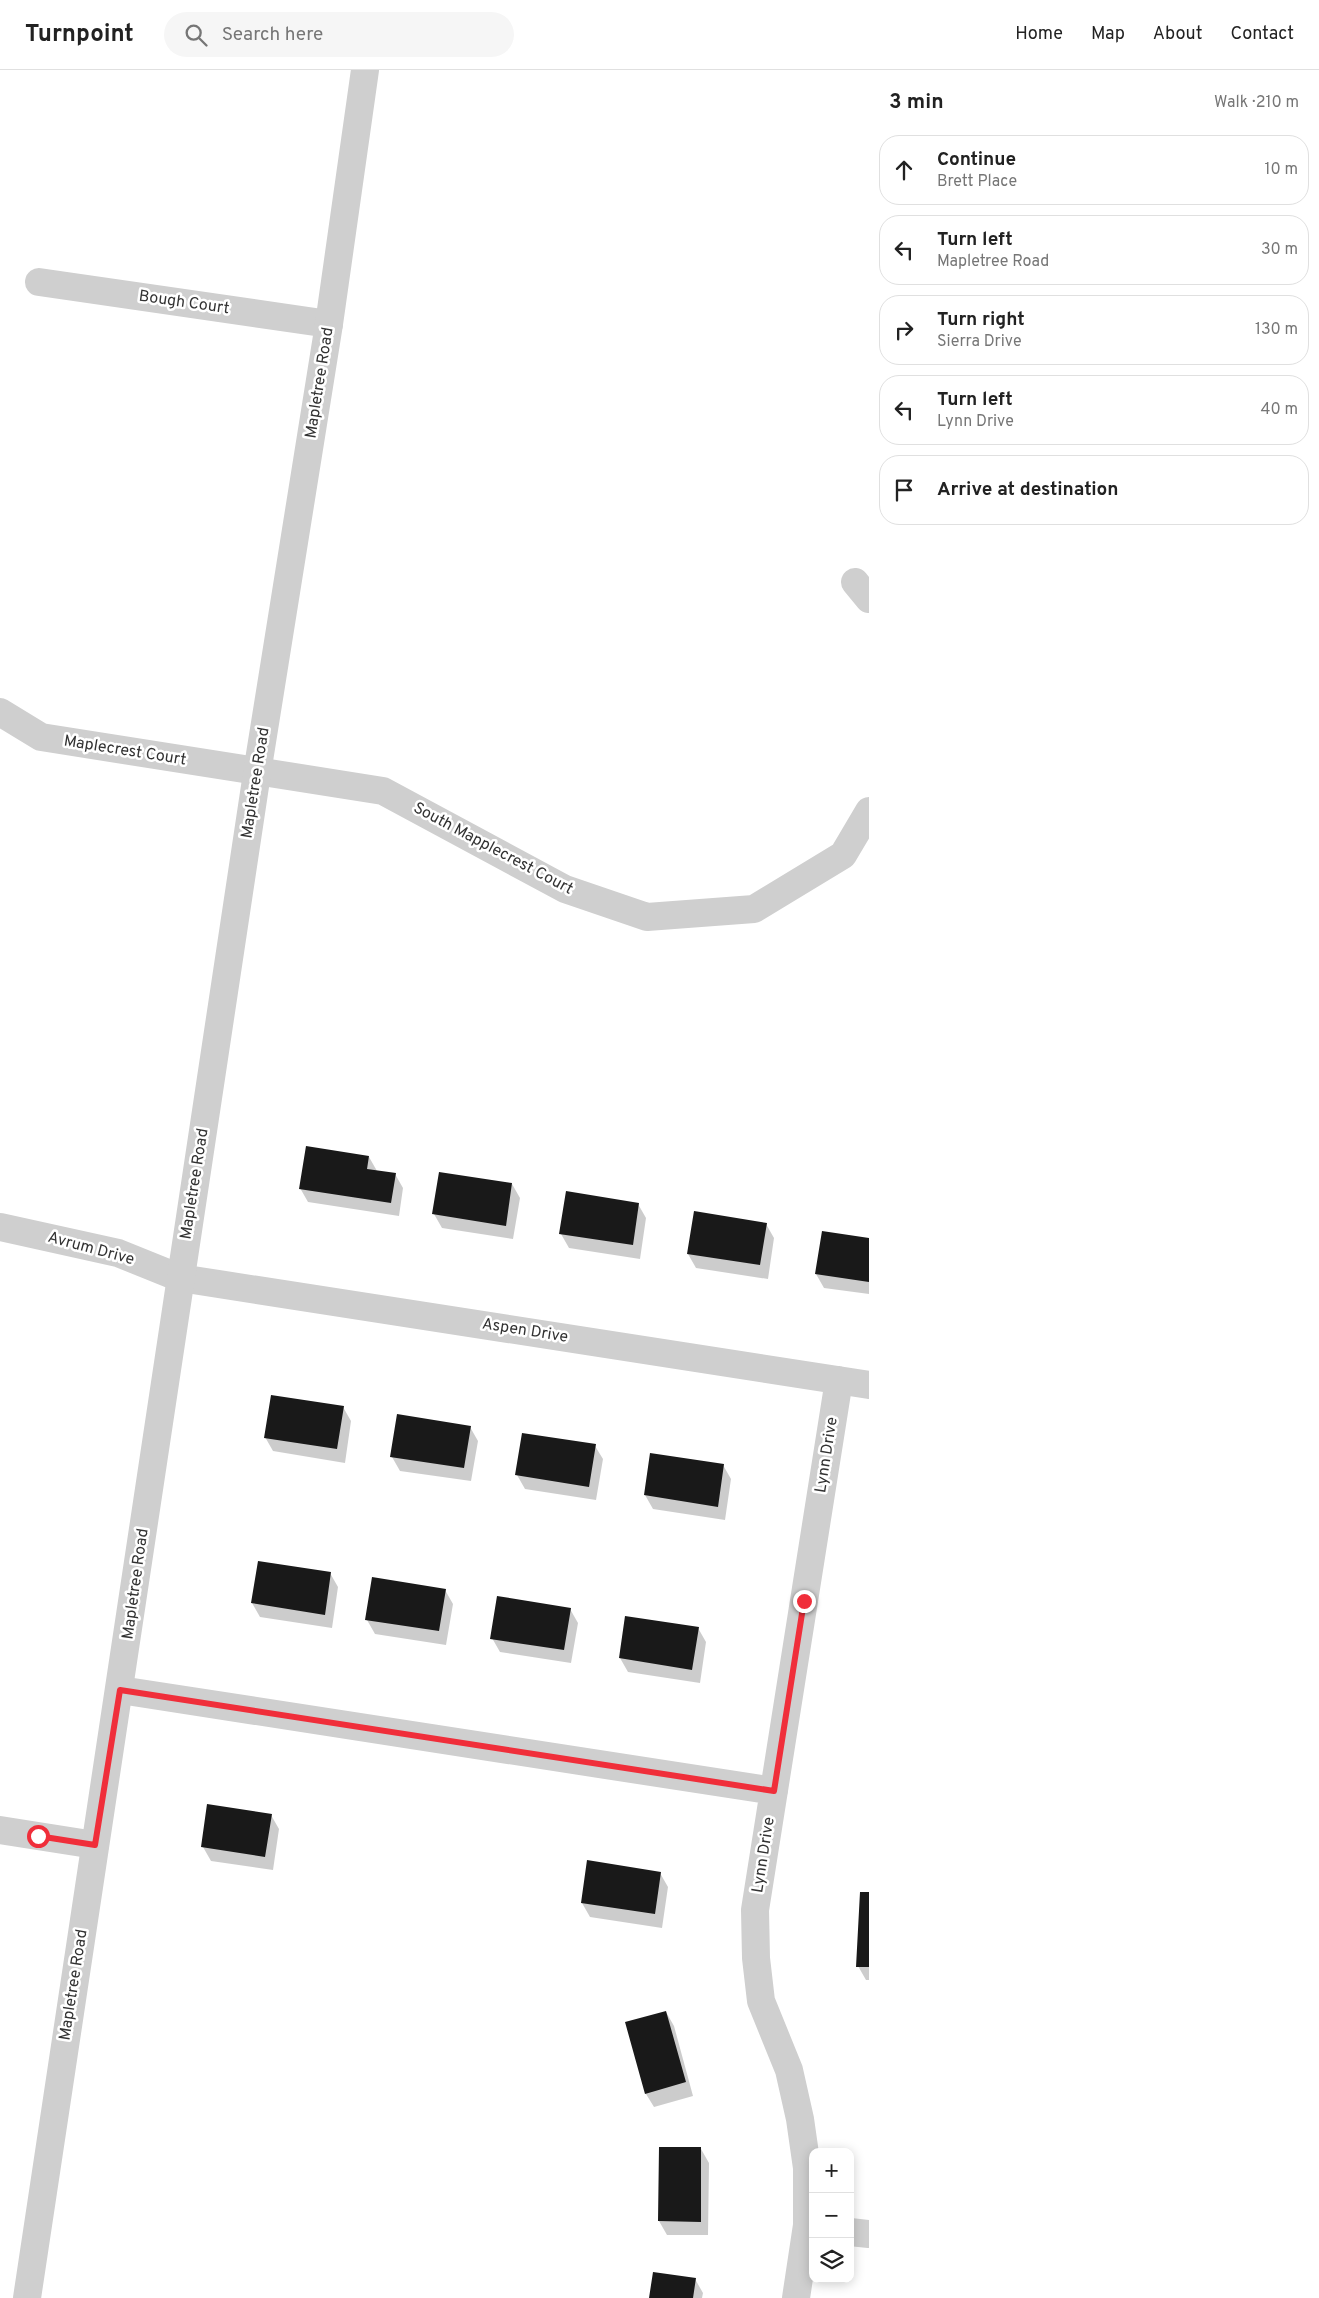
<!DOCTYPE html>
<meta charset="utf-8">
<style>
:root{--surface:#fff;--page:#f6f6f6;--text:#222;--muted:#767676;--line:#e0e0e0}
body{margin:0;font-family:Overpass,sans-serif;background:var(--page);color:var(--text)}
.controls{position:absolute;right:15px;bottom:15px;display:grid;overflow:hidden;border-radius:10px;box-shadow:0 2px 12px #0003}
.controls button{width:45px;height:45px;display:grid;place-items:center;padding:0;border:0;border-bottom:1px solid var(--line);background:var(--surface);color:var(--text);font:25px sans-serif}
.stop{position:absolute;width:15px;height:15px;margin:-11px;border:4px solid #f02e3a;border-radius:50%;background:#fff}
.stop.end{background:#f02e3a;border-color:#fff;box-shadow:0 1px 5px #0008}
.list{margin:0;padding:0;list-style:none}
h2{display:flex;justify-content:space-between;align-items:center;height:65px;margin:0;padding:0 20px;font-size:21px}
h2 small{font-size:16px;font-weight:400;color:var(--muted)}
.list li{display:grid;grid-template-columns:32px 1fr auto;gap:15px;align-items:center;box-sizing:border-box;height:70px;margin:0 10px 10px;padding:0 10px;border:1px solid var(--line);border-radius:20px}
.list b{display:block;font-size:19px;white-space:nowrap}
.list p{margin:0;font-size:16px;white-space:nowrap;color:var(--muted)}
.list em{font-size:16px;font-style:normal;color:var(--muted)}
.icon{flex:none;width:28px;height:28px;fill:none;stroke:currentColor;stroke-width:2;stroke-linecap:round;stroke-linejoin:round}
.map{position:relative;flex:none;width:869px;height:2228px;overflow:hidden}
header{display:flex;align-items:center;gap:30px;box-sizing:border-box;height:70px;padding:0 25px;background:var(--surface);border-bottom:1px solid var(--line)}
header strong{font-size:24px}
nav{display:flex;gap:28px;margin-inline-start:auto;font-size:18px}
.search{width:350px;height:45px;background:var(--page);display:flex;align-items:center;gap:12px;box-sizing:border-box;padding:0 18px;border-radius:28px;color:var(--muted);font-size:19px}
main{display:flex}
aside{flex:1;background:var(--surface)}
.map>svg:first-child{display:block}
</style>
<header>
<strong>Turnpoint</strong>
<div class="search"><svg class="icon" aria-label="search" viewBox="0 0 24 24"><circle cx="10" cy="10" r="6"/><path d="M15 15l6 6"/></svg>Search here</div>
<nav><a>Home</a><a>Map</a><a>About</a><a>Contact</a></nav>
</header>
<main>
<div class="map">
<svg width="869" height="2228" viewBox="0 0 869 2228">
<rect width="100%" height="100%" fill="#fff"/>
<path fill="#0003" d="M369 1087 377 1101 395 1104 403 1118 399 1146 308 1132 300 1118Z
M512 1114 520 1128 513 1169 442 1158 434 1144Z
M638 1134 646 1148 640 1189 569 1178 561 1164Z
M766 1154 774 1168 768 1209 696 1198 688 1184Z
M869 1170V1224L824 1218 816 1204Z
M343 1337 351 1351 345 1393 273 1381 265 1367Z
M470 1357 478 1371 471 1411 400 1401 392 1387Z
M595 1376 603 1389 596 1430 525 1419 517 1405Z
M723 1395 731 1409 725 1450 653 1439 645 1425Z
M330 1503 338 1517 332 1558 260 1547 252 1533Z
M445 1520 453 1534 446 1575 375 1564 367 1550Z
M570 1539 578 1553 571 1593 500 1582 492 1568Z
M626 1547 698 1558 706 1572 700 1613 628 1602 620 1588Z
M271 1745 279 1759 273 1800 211 1791 203 1777Z
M660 1803 668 1817 662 1858 590 1847 582 1833Z
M869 1824V1910H866L858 1896Z
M666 1942 674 1956 693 2026 654 2037 646 2024Z
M660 2078 701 2079 709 2093 708 2165H667L659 2151Z
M695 2209 703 2223 702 2228H650Z"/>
<path fill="#191919" d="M306 1076 369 1086 367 1099 396 1103 391 1133 299 1119Z
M439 1102 512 1113 506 1156 432 1144Z
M566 1121 639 1133 633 1175 559 1164Z
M694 1141 767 1153 760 1195 687 1184Z
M822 1161 869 1168V1212L815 1204Z
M271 1325 344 1336 337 1379 264 1368Z
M397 1344 471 1356 464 1398 390 1387Z
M522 1363 596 1374 589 1417 515 1405Z
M650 1383 724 1394 718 1437 644 1425Z
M258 1491 331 1502 325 1545 251 1533Z
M372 1507 446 1519 439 1561 365 1550Z
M497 1526 571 1538 564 1580 490 1569Z
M625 1546 699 1557 692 1600 619 1588Z
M207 1734 272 1744 265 1787 201 1777Z
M587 1790 661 1802 655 1844 581 1833Z
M860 1822H869V1897H856Z
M666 1941 686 2012 645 2024 625 1952Z
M659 2077H701V2152L658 2151Z
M653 2202 696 2208 693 2228H649Z"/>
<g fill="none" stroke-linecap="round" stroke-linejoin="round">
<path stroke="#cfcfcf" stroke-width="28" d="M39 212 329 254
M855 512 869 529
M0 642 41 667 383 721 565 819 647 847 754 839 843 785 869 741
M0 1157 118 1183 180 1208 869 1315
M120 1620 774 1721
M0 1760 95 1775
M850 2162 869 2164
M796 2228 807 2155V2098L800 2049 789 2000 761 1931 756 1888 755 1840 839 1310"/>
<path stroke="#cfcfcf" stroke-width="28" d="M27 2228 257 703 329 254 365 0"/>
</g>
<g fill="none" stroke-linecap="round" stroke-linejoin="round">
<path stroke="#f02e3a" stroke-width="6" d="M38 1766 95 1775 120 1620 774 1721 804 1531"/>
</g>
<g text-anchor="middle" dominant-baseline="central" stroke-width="5" stroke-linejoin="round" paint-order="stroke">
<g font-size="16" fill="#323232" stroke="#fff">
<text transform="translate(184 233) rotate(8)">Bough Court</text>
<text transform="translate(320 313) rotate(-81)">Mapletree Road</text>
<text transform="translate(125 681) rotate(9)">Maplecrest Court</text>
<text transform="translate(256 713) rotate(-81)">Mapletree Road</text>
<text transform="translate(493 779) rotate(28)">South Mapplecrest Court</text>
<text transform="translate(195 1114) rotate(-81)">Mapletree Road</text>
<text transform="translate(91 1179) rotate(15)">Avrum Drive</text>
<text transform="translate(525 1261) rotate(9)">Aspen Drive</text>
<text transform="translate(827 1385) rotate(-81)">Lynn Drive</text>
<text transform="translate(136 1514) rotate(-82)">Mapletree Road</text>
<text transform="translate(764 1785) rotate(-81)">Lynn Drive</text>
<text transform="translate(74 1915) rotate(-81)">Mapletree Road</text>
</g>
</g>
</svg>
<div class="controls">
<button>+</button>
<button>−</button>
<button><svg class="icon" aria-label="layers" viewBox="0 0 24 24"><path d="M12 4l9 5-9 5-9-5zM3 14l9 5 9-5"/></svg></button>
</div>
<div class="stop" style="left:38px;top:1766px"></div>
<div class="stop end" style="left:804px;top:1531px"></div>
</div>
<aside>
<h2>3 min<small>Walk · 210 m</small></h2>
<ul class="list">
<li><svg class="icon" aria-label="ahead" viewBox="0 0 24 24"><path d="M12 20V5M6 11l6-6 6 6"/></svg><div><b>Continue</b><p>Brett Place</p></div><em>10 m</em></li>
<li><svg class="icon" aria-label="left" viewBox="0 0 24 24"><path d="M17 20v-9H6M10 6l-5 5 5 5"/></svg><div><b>Turn left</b><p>Mapletree Road</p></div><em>30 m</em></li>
<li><svg class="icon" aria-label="right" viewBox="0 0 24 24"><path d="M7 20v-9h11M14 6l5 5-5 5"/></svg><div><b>Turn right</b><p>Sierra Drive</p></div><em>130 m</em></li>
<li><svg class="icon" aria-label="left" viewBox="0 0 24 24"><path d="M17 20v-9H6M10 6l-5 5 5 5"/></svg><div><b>Turn left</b><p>Lynn Drive</p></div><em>40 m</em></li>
<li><svg class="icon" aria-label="arrive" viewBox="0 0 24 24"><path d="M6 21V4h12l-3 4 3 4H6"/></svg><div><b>Arrive at destination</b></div></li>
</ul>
</aside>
</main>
